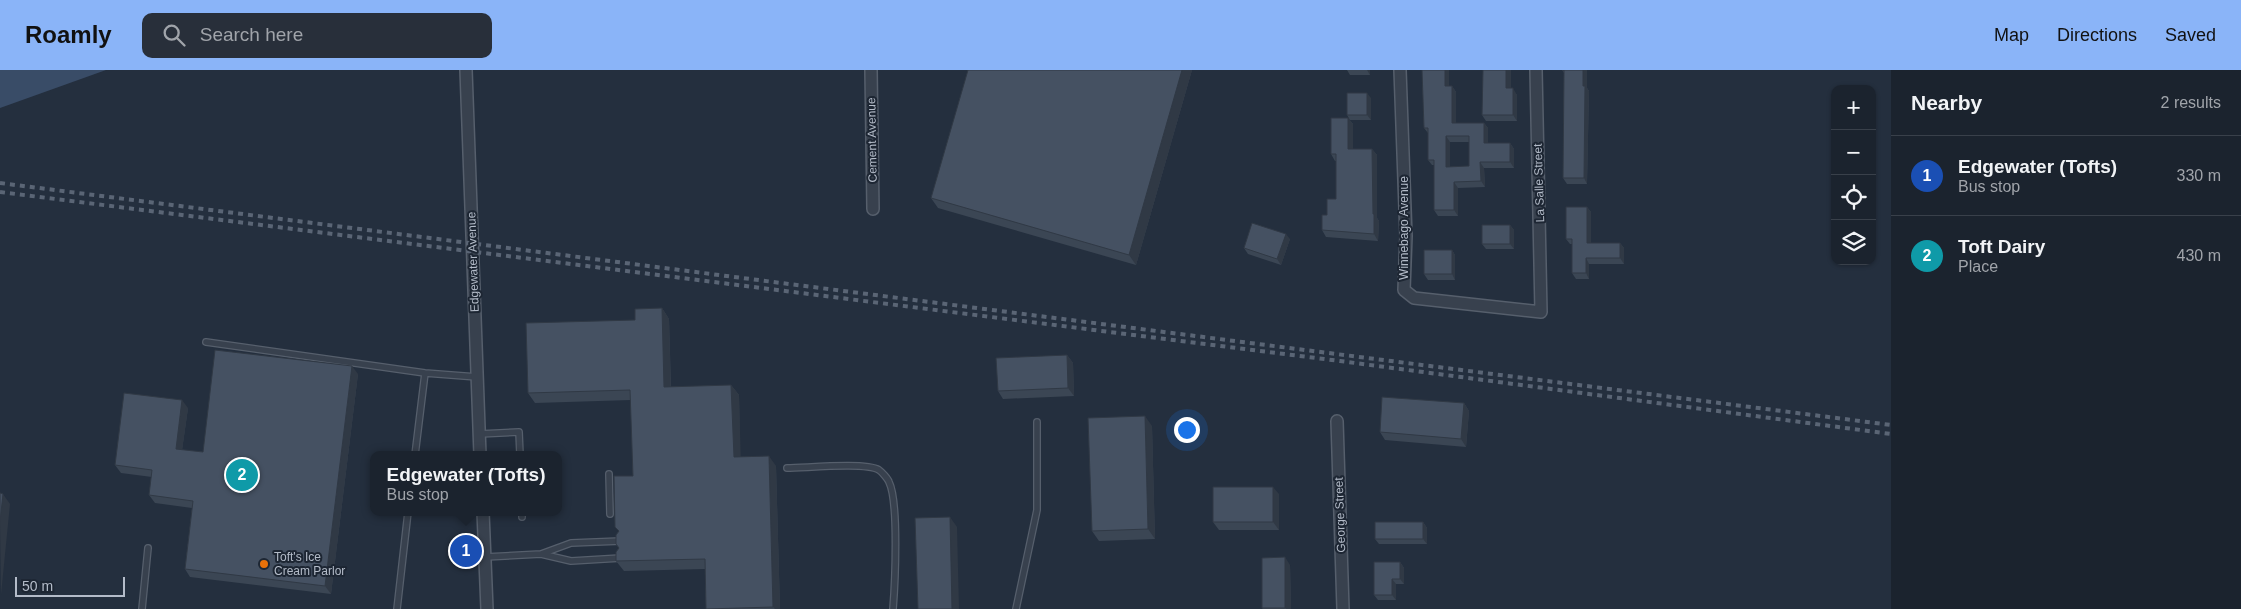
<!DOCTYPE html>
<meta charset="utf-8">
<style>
:root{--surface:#1b232e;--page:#282f3a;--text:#f1f3f6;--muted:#a0a4aa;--line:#39404a;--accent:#8ab4f8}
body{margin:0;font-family:Arial,sans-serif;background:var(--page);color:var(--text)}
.controls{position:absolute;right:15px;top:15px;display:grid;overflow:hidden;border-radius:10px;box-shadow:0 1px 4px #0004}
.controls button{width:45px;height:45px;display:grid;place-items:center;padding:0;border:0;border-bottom:1px solid var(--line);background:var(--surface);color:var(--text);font:25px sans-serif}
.scale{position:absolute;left:15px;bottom:12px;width:110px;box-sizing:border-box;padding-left:5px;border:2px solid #b4bcc9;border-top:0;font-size:14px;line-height:18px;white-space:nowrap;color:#b4bcc9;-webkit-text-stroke:4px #1d2633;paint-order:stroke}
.you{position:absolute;left:1186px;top:359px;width:18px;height:18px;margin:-12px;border:4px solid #fff;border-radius:50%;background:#1a73e8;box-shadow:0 0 0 8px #1a73e833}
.badge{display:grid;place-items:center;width:32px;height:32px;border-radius:50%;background:var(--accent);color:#fff;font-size:16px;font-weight:700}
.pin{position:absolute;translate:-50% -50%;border:2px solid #fff;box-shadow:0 1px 5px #0006}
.popup{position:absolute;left:370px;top:381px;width:192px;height:65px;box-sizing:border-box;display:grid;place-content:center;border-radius:10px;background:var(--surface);filter:drop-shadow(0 1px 4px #0005);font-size:16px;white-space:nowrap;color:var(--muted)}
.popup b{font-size:19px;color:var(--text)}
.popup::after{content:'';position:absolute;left:50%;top:100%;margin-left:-10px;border:10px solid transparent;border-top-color:var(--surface)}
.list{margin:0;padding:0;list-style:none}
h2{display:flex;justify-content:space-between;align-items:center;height:65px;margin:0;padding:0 20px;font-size:21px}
h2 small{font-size:16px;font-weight:400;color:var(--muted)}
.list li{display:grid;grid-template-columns:32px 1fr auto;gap:15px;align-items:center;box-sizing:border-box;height:80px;padding:0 20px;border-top:1px solid var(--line)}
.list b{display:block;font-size:19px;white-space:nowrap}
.list p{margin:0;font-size:16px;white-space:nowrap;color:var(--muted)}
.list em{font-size:16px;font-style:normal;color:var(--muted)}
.icon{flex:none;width:28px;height:28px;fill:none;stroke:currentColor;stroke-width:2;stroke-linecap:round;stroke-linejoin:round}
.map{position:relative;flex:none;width:1891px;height:539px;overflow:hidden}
header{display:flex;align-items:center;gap:30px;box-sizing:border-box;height:70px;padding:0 25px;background:var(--accent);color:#111}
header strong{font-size:24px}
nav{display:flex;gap:28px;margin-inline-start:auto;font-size:18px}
.search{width:350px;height:45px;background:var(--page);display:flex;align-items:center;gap:12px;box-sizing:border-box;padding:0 18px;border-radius:10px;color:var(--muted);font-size:19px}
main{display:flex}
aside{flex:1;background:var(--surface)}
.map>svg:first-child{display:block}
</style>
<header>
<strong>Roamly</strong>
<div class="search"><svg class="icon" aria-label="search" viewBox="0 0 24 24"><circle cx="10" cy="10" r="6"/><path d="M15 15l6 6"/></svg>Search here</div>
<nav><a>Map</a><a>Directions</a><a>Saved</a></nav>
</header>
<main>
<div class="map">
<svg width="1891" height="539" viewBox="0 0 1891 539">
<rect width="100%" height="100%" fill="#242f3e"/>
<path fill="#394c67" d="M0 0H106L0 38Z"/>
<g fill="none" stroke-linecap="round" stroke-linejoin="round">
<defs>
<path id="service" d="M206 272 425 303 477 307
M479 364 519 362 520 385
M415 385 425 303
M787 398C806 398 865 392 879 400 882 402 888 409 889 412 899 432 895 514 893 539
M609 404 610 444
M522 442V447
M621 471 571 473 541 484 571 491 621 488
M485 487 541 484
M142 539 148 478
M397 539 408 442
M1016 539 1037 440V352"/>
<path id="minor" d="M466 0 480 385
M871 0 873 139
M1400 0 1406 166 1404 220 1414 228 1541 242 1536 0
M1337 351 1343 539
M483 442 487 539"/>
</defs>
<use href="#service" stroke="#565f6c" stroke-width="8"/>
<use href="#minor" stroke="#565f6c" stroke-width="14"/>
<use href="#service" stroke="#38414e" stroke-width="5.5"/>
<use href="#minor" stroke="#38414e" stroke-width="11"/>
<path stroke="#5a6575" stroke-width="4" stroke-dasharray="5 5" stroke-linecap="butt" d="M0 113 1891 355
M0 122 1340 291 1891 364"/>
</g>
<path fill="#3b4654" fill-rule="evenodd" d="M1192 0 1136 195 938 138 931 128Z
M1347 0H1370V5H1350Z
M1422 0H1449V16H1452L1456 22V53H1484L1488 58V73H1510L1514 79V98H1484L1485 117 1458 118V146H1438L1434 140V95H1432L1428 90V63L1424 58ZM1450 72H1469V96L1450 97Z
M1511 0V18L1517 25V51H1486L1482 45Z
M1562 0H1587V18L1589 21 1587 114H1567L1563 108 1564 3Z
M1371 28V50H1350L1347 45Z
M1348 48 1353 54V79H1372L1377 85V148L1379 151 1378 171 1326 167 1322 160 1327 145 1336 129V91H1335L1331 84Z
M1587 137 1591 142V173H1620L1624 178V194H1589V209H1576L1572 203V174H1570L1566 169Z
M1510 155 1514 160V179H1486L1482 174Z
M1290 169 1281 195 1248 184 1244 178Z
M1452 180 1455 185V210H1428L1424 204Z
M662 238 669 249 671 317 731 315 739 325 740 387 776 396 780 539H706L705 499 624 501 616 491 619 478V461L633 406 631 330 535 333 528 323Z
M1067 285 1073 293 1074 326 1003 329 998 321Z
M358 304 331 524 190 507 185 499 192 438 155 433 149 425 152 407 121 403 115 395 188 338 182 380 203 382Z
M1464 333 1469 341 1466 377 1385 370 1380 362Z
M1152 356 1155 469 1099 471 1092 461Z
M1279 424V460H1219L1213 452Z
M1423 452 1427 458V474H1379L1375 469Z
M1400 492 1404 498V514H1396V530H1378L1374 525Z
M1290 495 1291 539H1263L1262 538Z"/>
<path fill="#303945" d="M1182 0H1192L1136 195 1129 185Z
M1367 0H1370V5Z
M1445 0H1449V22L1445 16Z
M1506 0H1511V25L1506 18Z
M1583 0H1587V18L1589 21 1587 114 1584 108Z
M1452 16 1456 22V58L1452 53Z
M1513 18 1517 25V51L1513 45Z
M1367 23 1371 28V50L1367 45Z
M1348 48 1353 54V85L1348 79Z
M1484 53 1488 58V79L1484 73Z
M1446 66 1450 72V103L1446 97Z
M1510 73 1514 79V98L1510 92Z
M1372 79 1377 85V148L1379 151 1378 171 1374 164 1373 144Z
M1480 92 1484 98 1485 117 1481 111Z
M1454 112 1458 118V146L1454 140Z
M1587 137 1591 142V178L1587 173Z
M1510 155 1514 160V179L1510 174Z
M1286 164 1290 169 1281 195 1277 189Z
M1620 173 1624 178V194L1620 188Z
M1452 180 1455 185V210L1452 204Z
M1586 188 1589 194V209L1586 203Z
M662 238 669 249 671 327 664 317Z
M1067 285 1073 293 1074 326 1068 318Z
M352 296 358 304 331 524 325 516Z
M731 315 739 325 741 397 734 387Z
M182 330 188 338 181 387 176 379Z
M1464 333 1469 341 1466 377 1461 369Z
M1145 346 1152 356 1155 469 1148 459Z
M769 386 776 396 780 539H775L773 537Z
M1273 417 1279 424V460L1273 452Z
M3 424 10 434 1 525 0 452Z
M950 447 957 457 959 539H952Z
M1423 452 1427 458V474L1423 469Z
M1285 487 1290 495 1291 539H1286L1285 538Z
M1400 492 1404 498V514L1400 509Z
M1392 509 1396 514V530L1392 525Z"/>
<path fill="#455162" stroke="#303945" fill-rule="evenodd" d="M968 0H1182L1129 185 931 128Z
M1422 0H1445V16H1452V53H1484V73H1510V92H1480L1481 111 1454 112V140H1434V90H1428V58H1424ZM1446 66H1469V96L1446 97Z
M1483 0H1506V18H1513V45H1482Z
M1562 0H1583V16H1585L1584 108H1563L1564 0Z
M1347 23H1367V45H1347Z
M1331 48H1348V79H1372L1373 144H1374V164L1322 160V145H1327V129H1336V84H1331Z
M1566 137H1587V173H1620V188H1586V203H1572V169H1566Z
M1252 153 1286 164 1277 189 1244 178Z
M1482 155H1510V174H1482Z
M1424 180H1452V204H1424Z
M662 238 664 317 731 315 734 387 769 386 773 537 706 539 705 489 616 491V482L619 478 616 474V465L619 461 615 457 614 406H633L630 320 528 323 526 253 635 250V239Z
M215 280 352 296 325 516 185 499 193 431 149 425 152 400 115 395 124 323 182 330 176 379 203 382Z
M1067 285 1068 318 998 321 996 288Z
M1382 327 1464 333 1461 369 1380 362Z
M1145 346 1148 459 1092 461 1088 348Z
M1213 417H1273V452H1213Z
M0 423 3 424 0 452Z
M950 447 952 539H918L915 448Z
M1375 452H1423V469H1375Z
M1285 487V538H1262V488Z
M1374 492H1400V509H1392V525H1374Z"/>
<circle fill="#e8710a" stroke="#1d2633" stroke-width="2" cx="264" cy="494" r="5"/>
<g text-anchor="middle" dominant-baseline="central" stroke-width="4" stroke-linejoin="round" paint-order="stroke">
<g font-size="12" fill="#b4bcc9" stroke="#1d2633">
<text transform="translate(872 70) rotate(-91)">Cement Avenue</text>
<text transform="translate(1539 113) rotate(-92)">La Salle Street</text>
<text transform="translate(1404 158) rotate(-90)">Winnebago Avenue</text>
<text transform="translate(473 192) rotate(-92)">Edgewater Avenue</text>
<text transform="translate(1340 445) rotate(-92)">George Street</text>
</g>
<g font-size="12" fill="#b4bcc9" stroke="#1d2633" text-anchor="start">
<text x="274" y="487">Toft's Ice<tspan x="274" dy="14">Cream Parlor</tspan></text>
</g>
</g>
</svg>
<div class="controls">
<button>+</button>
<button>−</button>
<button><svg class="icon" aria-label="locate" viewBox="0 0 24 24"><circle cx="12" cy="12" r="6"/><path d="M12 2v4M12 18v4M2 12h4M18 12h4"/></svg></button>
<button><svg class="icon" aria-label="layers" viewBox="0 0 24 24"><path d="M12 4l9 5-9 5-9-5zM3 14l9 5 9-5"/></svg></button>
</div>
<div class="scale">50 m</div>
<div class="you"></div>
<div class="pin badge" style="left:466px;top:481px;background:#1a4fb4">1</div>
<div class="popup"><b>Edgewater (Tofts)</b>Bus stop</div>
<div class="pin badge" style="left:242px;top:405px;background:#0f9aa8">2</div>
</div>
<aside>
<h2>Nearby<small>2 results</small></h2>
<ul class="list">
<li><span class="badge" style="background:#1a4fb4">1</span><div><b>Edgewater (Tofts)</b><p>Bus stop</p></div><em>330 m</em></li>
<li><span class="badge" style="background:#0f9aa8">2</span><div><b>Toft Dairy</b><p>Place</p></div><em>430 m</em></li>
</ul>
</aside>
</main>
